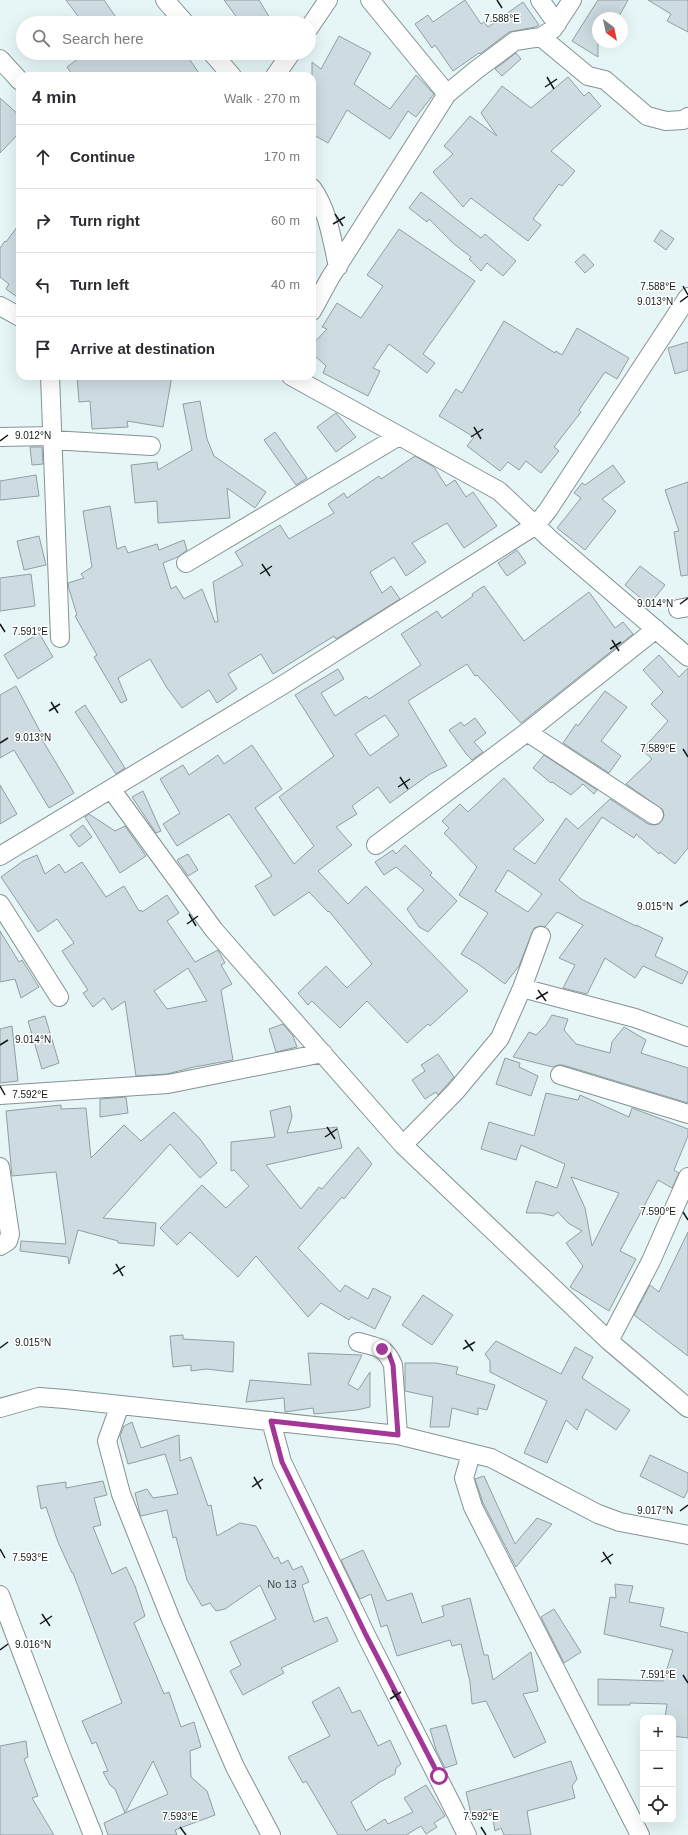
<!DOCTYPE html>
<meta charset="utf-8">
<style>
:root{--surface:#fff;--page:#f2f2f3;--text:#2b2b33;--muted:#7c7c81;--line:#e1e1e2}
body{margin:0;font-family:Arial,sans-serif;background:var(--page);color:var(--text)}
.controls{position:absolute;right:12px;bottom:12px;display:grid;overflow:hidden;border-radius:8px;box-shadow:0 4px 16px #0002}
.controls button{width:36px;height:36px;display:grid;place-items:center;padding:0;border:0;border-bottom:1px solid var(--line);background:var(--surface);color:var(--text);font:20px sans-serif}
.compass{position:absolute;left:592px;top:12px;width:36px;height:36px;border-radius:50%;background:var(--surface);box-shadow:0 4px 16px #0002;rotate:147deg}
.stop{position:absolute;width:12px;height:12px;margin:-9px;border:3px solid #a33798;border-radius:50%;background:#fff}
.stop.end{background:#a33798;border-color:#fff;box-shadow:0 1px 4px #0008}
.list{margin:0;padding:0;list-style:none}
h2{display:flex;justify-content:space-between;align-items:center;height:52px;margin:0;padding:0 16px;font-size:17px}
h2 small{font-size:13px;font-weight:400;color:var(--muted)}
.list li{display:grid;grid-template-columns:26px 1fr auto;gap:12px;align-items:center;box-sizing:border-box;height:64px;padding:0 16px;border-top:1px solid var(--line)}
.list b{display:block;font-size:15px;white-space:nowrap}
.list em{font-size:13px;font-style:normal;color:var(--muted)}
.icon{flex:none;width:22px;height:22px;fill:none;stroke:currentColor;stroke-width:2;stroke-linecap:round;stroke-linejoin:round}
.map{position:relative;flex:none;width:688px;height:1835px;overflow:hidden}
.search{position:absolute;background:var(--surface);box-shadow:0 4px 16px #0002;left:16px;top:16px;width:300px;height:44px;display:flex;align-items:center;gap:10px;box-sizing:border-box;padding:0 14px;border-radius:22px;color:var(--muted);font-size:15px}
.panel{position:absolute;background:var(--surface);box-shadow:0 4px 16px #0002;left:16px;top:72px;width:300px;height:308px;border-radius:12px}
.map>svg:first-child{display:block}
</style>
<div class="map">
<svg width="688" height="1835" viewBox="0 0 688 1835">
<rect width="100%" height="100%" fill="#e6f6f6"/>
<path fill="#cedce2" stroke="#919ea4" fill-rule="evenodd" d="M66 0H104L120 23H83Z
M224 0H259L273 23H241Z
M465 0 481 24 484 22 488 27 523 2 539 25 535 27 509 32 480 54 479 53 453 71 435 45 432 48 415 24 428 15 433 22Z
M598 0H628L618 18H598V57L572 41Z
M648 0H688V32L667 21 671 14Z
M339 36 371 53 354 84 390 109 416 75 434 94 416 117 408 111 390 139 347 110 328 143 312 134V62L321 69Z
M86 53H185L201 76H73L67 67Z
M516 53 521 59 502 76 495 69Z
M568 77 584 96 589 92 601 106 551 151 575 171 562 186 559 184 533 219 541 225 528 241 471 198 463 207 433 172 453 154 444 146 470 116 497 136 481 113 502 86 531 108Z
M0 98 20 116V132L0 153Z
M421 192 481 238 485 234 516 261 503 276 487 263 481 271 469 259 471 257 454 244 429 219 427 222 409 208Z
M20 223V299L6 289 9 284 0 277V248L5 241 6 242Z
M399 229 475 281 423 354 435 363 427 373 389 344 373 368 380 371 368 396 323 373 326 366 312 353V345L327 329 322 327 337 303 361 318 383 286 367 275Z
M661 230 674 239 666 250 654 241Z
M584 254 594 265 585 273 575 262Z
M504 321 555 353 556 351 562 355 577 328 629 358 617 379 605 372 579 410 581 412 554 447 559 451 541 473 526 461 519 470 508 462 500 471 467 446 474 437 439 416 456 389 462 393Z
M688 342V370L675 374 668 348Z
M77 376H172L163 427 127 421 128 427 92 429 90 401 79 402Z
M200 401 207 439 214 456 266 492 255 508 227 488 230 518 158 523 157 501 135 503 131 465 157 462 158 470 192 450 183 404Z
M336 413 356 437 336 452 317 427Z
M275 432 307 478 296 485 264 440Z
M30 447H42L43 464 32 465Z
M415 456 434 467 446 486 455 480 466 497 473 492 497 526 464 548 447 523 412 543 426 562 406 576 394 557 370 572 382 593 391 586 400 599 336 639 334 636 273 674 261 654 228 674 237 689 217 703 209 690 182 708 167 688 150 659 118 678 127 700 121 703 94 657 97 655 75 616 77 615 69 589 68 583 84 578 81 574 92 567 83 511 110 506 117 549 125 546 128 553 157 544 159 550 184 540 187 550 178 557 163 563 171 589 176 586 184 599 202 589 215 622H218L213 582 243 565 235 552 280 525 289 539 334 513 328 504 344 493 347 498 379 476 381 479Z
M613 465 625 482 602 499 616 511 585 550 557 528 581 498 574 493 582 483 585 485Z
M36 475 39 496 0 500V481Z
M688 482V575L681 576 674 532 679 531 665 490Z
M39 536 46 565 24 570 17 541Z
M517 550 526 563 507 576 498 563Z
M640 566 665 585 649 605 625 585Z
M31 574 35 606 0 611V578Z
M484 586 524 641 589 592 615 628 623 622 633 634 521 723 477 675 475 676 467 664 408 701 447 766 430 774 390 803 378 787 352 806 357 814 336 827 352 845 318 871 348 904 366 886 468 991 430 1026 428 1024 407 1043 367 1001 340 1028 312 1001 308 1005 298 993 326 966 347 988 372 964 329 911 328 912 309 892 274 916 255 886 272 876 229 814 177 846 163 824 180 813 160 779 183 765 189 775 218 755 224 764 252 745 282 789 255 808 294 864 314 846 279 797 334 756 295 695 338 669 344 679 321 693 335 716 366 696 369 699 421 665 401 634 437 611 442 618 473 596 472 594ZM385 715 399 735 370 756 355 734Z
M39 633 53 657 18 679 4 655Z
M659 655 679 677 688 668V848L675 864 660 852 659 854 636 834 634 838 602 817 559 880 581 899 636 926V925L663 938 655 956 688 972 682 984 643 966 635 978 605 958 587 994 563 988 575 965 559 958 583 925 557 912 545 927 540 926 534 928 519 966 505 984 478 964 461 954 488 913 459 895 477 867 444 833 449 828 442 821 460 804 468 812 504 778 544 820 513 849 535 864 566 818 578 829 610 799 648 824 654 825 659 824 664 816 663 810 626 784 652 759 642 750 668 721 651 704 663 692 643 670ZM508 870 542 894 528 912 495 891Z
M16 686 42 735 40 736 74 793 49 808 14 750 0 758V695Z
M605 691 627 707 601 741 621 756 609 773 563 743 576 724 578 726Z
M85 705 125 768 116 774 75 712Z
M475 718 486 733 474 742 483 752 472 760 467 755 449 730 461 722 464 726Z
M544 755 597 790 594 794 583 784 571 795 552 782 551 783 533 768Z
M0 785 17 814 0 824Z
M143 791 161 831 156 833 132 797Z
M89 814 115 831 125 826 146 856 120 873 85 817Z
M83 825 92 837 79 847 70 835Z
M405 845 432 873 430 875 457 901 428 932 419 927 407 909 424 890 396 867 384 875 375 862 393 850 396 854Z
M188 854 198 870 188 876 177 860Z
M37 855 45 874 59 864 65 873 82 862 106 897 124 886 139 911 141 910 142 912 167 895 179 913 167 921 195 962 218 950 225 963 221 965 232 984 221 990 233 1060 194 1067 167 1074 136 1076 125 1001 112 1010 104 998 93 1007 83 993 88 990 62 951 74 943 57 919 38 932 1 877 23 861ZM188 968 207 1001 167 1009 154 991Z
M0 931 19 962 22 960 39 987 21 998 15 979 0 982Z
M552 1015 568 1019 564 1030 576 1044 610 1053 612 1042 624 1027 646 1040 641 1053 688 1068V1103L563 1065H558L553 1067 513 1057 529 1032 536 1035 546 1025Z
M45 1016 59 1063 42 1069 28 1021Z
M283 1024 293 1036 297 1047 276 1052 269 1029Z
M12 1026 18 1081 0 1083V1029Z
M438 1054 454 1077 438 1095 436 1092 425 1099 412 1080 425 1071 421 1065Z
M505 1058 520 1063 519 1067 538 1076 531 1096 496 1084Z
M546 1093 578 1100 580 1095 629 1117 632 1108 688 1129V1136L674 1170 679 1173 672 1188 658 1180 620 1251 636 1259 609 1311 570 1287 583 1266 566 1243 582 1231 568 1223 558 1212 553 1216 541 1213H526L536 1181 557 1188 565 1164 521 1145 516 1160 481 1149 489 1122 534 1136ZM571 1177 619 1193 592 1246 585 1208Z
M126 1097 128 1113 100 1117V1099Z
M61 1105V1109L86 1108 91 1158 124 1125 141 1141 174 1112 200 1139 217 1163 200 1178 170 1144 103 1218 156 1223 154 1246 118 1243V1241L78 1230 69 1264 68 1257 20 1251 21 1241 66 1244 56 1172 12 1176 6 1111Z
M290 1106 292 1117 287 1133 337 1127 342 1148 266 1165 301 1209 319 1187 322 1189 358 1147 372 1164 344 1199 342 1197 298 1248 340 1292 345 1285 368 1299 373 1288 391 1297 375 1329 351 1317 349 1320 321 1303 308 1317 256 1256 238 1277 190 1232 177 1245 160 1228 202 1185 226 1208 249 1186 234 1170 231 1171V1142L275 1137 270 1111Z
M688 1232V1356L634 1315 650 1285 659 1292Z
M423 1295 453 1315 432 1345 402 1325Z
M183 1335V1339L234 1342 233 1372 206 1369 191 1371V1365L173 1367 170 1336Z
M496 1341 561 1374 575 1347 593 1357 582 1378 630 1410 616 1430 586 1409 577 1430 566 1420 547 1463 524 1453 547 1401 490 1372V1361L485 1354Z
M308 1353 362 1355 348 1384 358 1390 370 1372V1407L357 1410 314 1414 313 1408 285 1412 284 1398 246 1402 250 1380 311 1385Z
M405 1363H436L458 1367 456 1374 495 1385 487 1410 478 1408V1415L452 1408 449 1427H430L433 1397 405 1391Z
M132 1422 141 1448 179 1435 180 1461 191 1457 208 1506 211 1505 217 1536 240 1523 256 1526 274 1559 278 1557 281 1564 288 1560 293 1570 302 1566 309 1582 302 1585 314 1622 327 1617 338 1641 281 1668 284 1673 243 1695 230 1671 241 1665 230 1642 276 1619 260 1585 225 1609 216 1611 210 1603 202 1606 187 1580 176 1537 173 1538 167 1510 141 1516 140 1514 135 1493 147 1489 153 1498 178 1494 165 1454 128 1464 120 1436 124 1426Z
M650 1455 688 1473V1490L684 1498 640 1476Z
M484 1476 515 1544 537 1518 552 1524 516 1567 483 1503 475 1479Z
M103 1481 107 1495 94 1498 101 1525 93 1527 112 1574 126 1567 135 1586 145 1616 134 1623 164 1694 169 1692 181 1727 194 1722 201 1747 190 1751 191 1777 207 1791 215 1815 175 1830 177 1835H108L104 1823 125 1813 115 1789 110 1785 103 1772 108 1771 96 1742 92 1744 82 1721 122 1703 73 1573H72L58 1542 46 1507 41 1509 37 1486 66 1482V1488ZM153 1761 168 1794 125 1813Z
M363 1550 387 1601 412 1593 422 1623 444 1616 442 1606 470 1598 484 1655H488L493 1680 531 1652 538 1691 523 1694 546 1742 514 1758 486 1701 472 1704 470 1682 461 1644 452 1646 450 1640 397 1656 387 1625 381 1627 371 1594 360 1599 341 1560Z
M615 1584 633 1586 629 1602 664 1608 660 1626 688 1633V1738L673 1736V1718H665L667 1704 630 1703V1705H598V1679L663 1681 673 1650 604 1634 610 1597 616 1598Z
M554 1609 581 1652 564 1663 541 1617Z
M339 1687 352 1713 360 1710 378 1746 390 1740 401 1764 396 1768 395 1774 380 1782 351 1802 366 1831 385 1819 388 1824 413 1812 404 1798 426 1785 445 1816 434 1823 437 1827 426 1834 421 1826 406 1835H338L306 1781 303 1783 288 1757 330 1736 312 1702Z
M446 1725 457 1764 445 1768 436 1750 430 1729Z
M26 1741 28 1757 24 1759 38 1796 32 1798 54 1835H0V1746Z
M571 1761 577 1779 572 1786 575 1798 527 1811 531 1835H504L501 1828 495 1831 491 1809 471 1814 466 1792Z"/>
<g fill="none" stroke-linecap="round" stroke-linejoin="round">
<defs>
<path id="minor" d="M165 0 185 23
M370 0 447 94
M540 0 557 24
M309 28 328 0
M541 37 588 76 605 80 647 116 666 121 683 120 688 117
M212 53 232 76
M0 59 20 81
M275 76 291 53
M312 188C328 210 332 240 338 267
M0 306 20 317
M312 311 330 278 447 94 476 70 515 41 541 37 553 29 572 0
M50 376 60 638
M291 376 499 491 550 539 688 657
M0 437 52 436
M52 440 151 446
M186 563 399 436
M678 609 688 607
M527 732 654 815
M111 789 214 930 403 1145 609 1341 688 1408
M376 845 527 732 656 629
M0 856 286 683 536 525 548 510 688 297
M0 904 59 997
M522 988 635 1018 688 1037
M560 1075 688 1114
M0 1095 168 1084 323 1053
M403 1145 455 1092 500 1038 522 988 541 936
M0 1167 10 1234 8 1241 0 1246
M609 1341 651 1261 688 1177
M358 1342C376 1347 385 1346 393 1365L398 1435
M120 1405 107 1441 121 1494 170 1617 235 1767 271 1835
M0 1408 39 1397 65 1399 398 1435 491 1458 598 1514 620 1522 688 1535
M271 1421 282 1462 366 1635 467 1835
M471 1454 464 1478 473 1507 640 1835
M0 1595 60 1753 93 1835"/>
</defs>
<use href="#minor" stroke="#849394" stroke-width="20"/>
<use href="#minor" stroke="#fff" stroke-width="18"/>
</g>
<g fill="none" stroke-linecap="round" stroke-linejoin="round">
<path stroke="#a33798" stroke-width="5" d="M382 1349 389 1354 393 1365 398 1435 271 1421 282 1462 366 1635 439 1776"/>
</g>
<path fill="none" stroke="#151b1b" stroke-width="1.5" d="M497 0 502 8M547 77 554 89M545 87 557 79M335 214 343 226M333 224 345 217M683 286 688 295M680 302 688 296M474 427 481 439M471 437 483 429M0 441 8 435M262 564 270 576M260 574 272 566M680 604 688 598M0 624 5 632M612 640 619 651M610 649 621 642M51 702 58 713M49 711 60 704M0 743 8 738M683 749 688 757M400 777 408 789M398 787 410 779M680 906 688 901M189 914 196 926M187 924 198 916M538 990 546 1001M536 999 548 992M0 1045 8 1040M0 1086 5 1095M327 1127 335 1139M325 1137 337 1129M683 1212 688 1220M116 1264 123 1276M113 1274 125 1266M465 1340 473 1351M0 1348 8 1342M463 1349 475 1342M254 1477 261 1489M252 1487 263 1479M680 1511 688 1505M0 1549 5 1558M603 1552 611 1564M601 1562 613 1554M42 1614 50 1626M40 1624 52 1616M0 1650 8 1644M683 1675 688 1683M392 1690 399 1701M390 1699 401 1692M180 1827 186 1835M481 1827 486 1835"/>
<g text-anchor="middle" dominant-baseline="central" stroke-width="3" stroke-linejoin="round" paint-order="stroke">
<g font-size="11" fill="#434b4d">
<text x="282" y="1584">No 13</text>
</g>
</g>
<g font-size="10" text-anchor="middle" fill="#151b1b" stroke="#fff" stroke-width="3" stroke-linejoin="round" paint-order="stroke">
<text x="502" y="22">7.588°E</text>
<text x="658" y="290">7.588°E</text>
<text x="655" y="305">9.013°N</text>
<text x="33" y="439">9.012°N</text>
<text x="655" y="607">9.014°N</text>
<text x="30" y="635">7.591°E</text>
<text x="33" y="741">9.013°N</text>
<text x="658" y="752">7.589°E</text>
<text x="655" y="910">9.015°N</text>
<text x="33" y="1043">9.014°N</text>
<text x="30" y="1098">7.592°E</text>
<text x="658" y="1215">7.590°E</text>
<text x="33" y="1346">9.015°N</text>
<text x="655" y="1514">9.017°N</text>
<text x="30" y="1561">7.593°E</text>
<text x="33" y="1648">9.016°N</text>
<text x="658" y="1678">7.591°E</text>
<text x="180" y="1820">7.593°E</text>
<text x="481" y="1820">7.592°E</text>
</g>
</svg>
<div class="controls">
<button>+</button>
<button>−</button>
<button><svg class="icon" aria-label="locate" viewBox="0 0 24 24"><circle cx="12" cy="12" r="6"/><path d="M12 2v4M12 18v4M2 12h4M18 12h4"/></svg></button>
</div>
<svg class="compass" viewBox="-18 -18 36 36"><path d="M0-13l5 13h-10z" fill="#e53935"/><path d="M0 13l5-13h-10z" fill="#7c7c81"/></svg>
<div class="stop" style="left:439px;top:1776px"></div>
<div class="stop end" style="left:382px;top:1349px"></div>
<div class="search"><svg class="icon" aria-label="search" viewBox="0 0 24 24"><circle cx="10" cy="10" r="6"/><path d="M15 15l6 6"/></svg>Search here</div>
<section class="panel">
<h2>4 min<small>Walk · 270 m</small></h2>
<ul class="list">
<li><svg class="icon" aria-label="ahead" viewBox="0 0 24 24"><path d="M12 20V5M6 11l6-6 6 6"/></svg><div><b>Continue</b></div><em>170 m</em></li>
<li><svg class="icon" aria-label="right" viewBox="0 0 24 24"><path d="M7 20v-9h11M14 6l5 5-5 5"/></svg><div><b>Turn right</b></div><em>60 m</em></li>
<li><svg class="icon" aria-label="left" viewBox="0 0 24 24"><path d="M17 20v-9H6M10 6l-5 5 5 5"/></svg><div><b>Turn left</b></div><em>40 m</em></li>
<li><svg class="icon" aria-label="arrive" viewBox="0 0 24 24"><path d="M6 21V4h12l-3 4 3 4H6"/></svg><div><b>Arrive at destination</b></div></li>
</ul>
</section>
</div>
